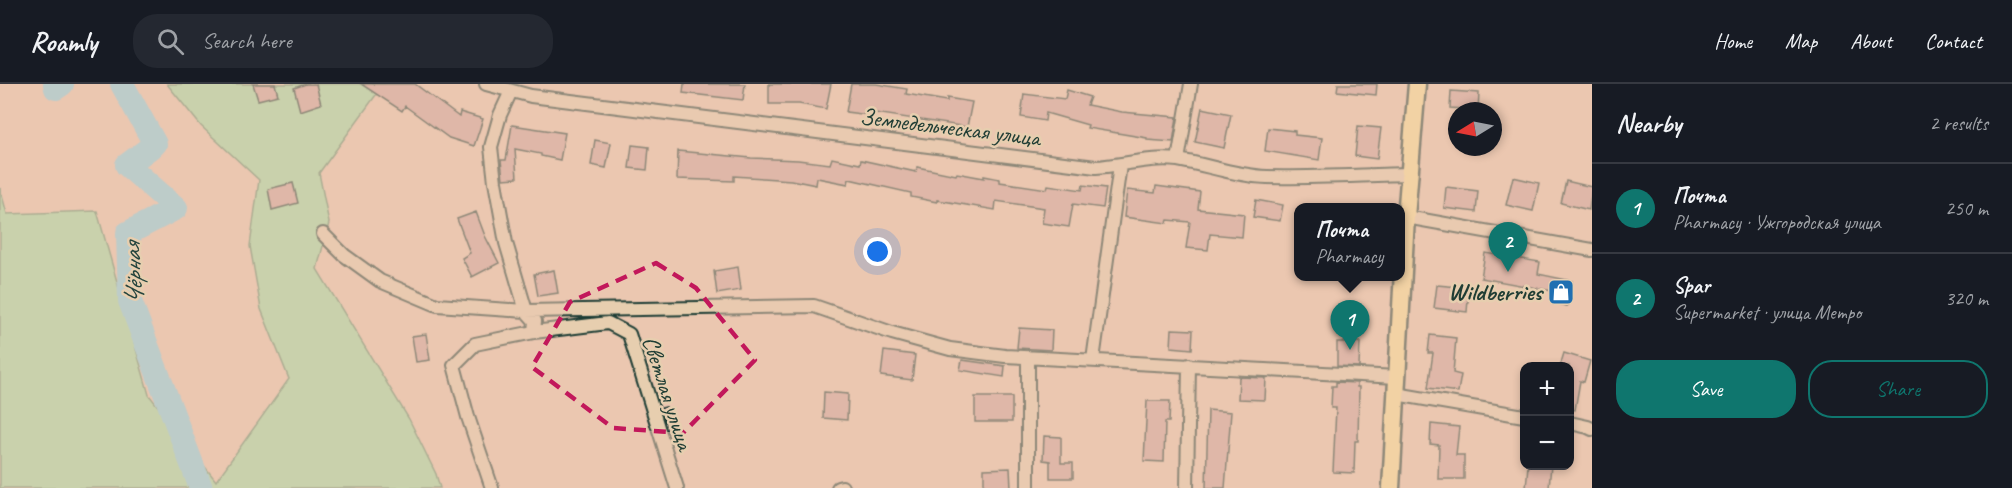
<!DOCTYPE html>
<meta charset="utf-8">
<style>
:root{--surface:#171b24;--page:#242831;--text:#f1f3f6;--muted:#9ea1a6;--line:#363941;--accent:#0f766e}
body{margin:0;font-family:Caveat,sans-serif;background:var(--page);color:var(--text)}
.controls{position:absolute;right:18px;bottom:18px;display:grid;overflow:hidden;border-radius:12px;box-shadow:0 3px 9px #0003}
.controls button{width:54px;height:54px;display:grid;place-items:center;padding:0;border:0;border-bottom:2px solid var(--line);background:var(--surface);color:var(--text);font:30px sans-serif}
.compass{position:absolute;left:1448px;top:18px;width:54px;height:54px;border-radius:50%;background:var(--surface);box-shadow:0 3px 9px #0003;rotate:260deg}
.you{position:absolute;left:878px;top:168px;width:21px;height:21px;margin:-15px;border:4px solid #fff;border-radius:50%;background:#1a73e8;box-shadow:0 0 0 9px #1a73e833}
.badge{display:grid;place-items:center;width:39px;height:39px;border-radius:50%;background:var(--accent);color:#fff;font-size:20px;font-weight:700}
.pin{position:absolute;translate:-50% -50px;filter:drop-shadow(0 2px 3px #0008)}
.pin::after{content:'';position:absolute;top:32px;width:21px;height:18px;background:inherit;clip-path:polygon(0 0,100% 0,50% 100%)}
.popup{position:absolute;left:1294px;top:119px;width:111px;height:78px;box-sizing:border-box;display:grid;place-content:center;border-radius:12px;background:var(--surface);filter:drop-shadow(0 2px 4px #0005);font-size:20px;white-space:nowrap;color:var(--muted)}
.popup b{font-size:22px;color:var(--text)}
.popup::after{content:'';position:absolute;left:50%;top:100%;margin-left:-12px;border:12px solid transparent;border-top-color:var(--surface)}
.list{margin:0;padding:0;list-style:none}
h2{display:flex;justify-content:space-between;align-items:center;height:78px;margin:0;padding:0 24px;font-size:26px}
h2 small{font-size:20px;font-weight:400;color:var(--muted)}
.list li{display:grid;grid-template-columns:39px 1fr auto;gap:18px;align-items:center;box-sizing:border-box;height:90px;padding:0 24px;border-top:2px solid var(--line)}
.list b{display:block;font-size:22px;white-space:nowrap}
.list p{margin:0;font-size:20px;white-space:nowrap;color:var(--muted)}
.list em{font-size:20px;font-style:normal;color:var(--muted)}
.actions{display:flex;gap:12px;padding:18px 24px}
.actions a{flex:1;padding:14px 0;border:2px solid var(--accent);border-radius:24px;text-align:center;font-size:21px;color:var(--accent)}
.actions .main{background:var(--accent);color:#fff}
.icon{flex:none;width:33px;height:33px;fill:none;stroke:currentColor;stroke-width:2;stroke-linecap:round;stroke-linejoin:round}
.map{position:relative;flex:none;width:1592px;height:404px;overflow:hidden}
header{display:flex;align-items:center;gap:36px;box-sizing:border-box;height:84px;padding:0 30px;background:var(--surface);border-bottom:2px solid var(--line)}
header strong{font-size:28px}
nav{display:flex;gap:33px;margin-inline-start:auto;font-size:21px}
.search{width:420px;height:54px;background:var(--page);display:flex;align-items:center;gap:15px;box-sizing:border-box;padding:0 21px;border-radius:24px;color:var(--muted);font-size:22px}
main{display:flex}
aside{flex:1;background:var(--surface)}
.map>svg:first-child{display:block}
</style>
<header>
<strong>Roamly</strong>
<div class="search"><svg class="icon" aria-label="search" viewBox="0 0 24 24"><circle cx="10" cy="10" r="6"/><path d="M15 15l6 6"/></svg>Search here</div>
<nav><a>Home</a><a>Map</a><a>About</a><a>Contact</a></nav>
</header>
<main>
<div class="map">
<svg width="1592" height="404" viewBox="0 0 1592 404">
<rect width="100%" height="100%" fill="#ebc7b0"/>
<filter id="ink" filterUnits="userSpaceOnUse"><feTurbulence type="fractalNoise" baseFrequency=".0167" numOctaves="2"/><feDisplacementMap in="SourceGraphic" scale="12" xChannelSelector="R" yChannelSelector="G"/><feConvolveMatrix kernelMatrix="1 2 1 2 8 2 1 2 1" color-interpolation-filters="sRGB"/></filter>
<g filter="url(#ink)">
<path fill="#a1dea6" stroke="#608e6d" stroke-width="1.5" d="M167 0H384L319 89 329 139 317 185 409 335 436 390 440 404H0V104L7 130 97 127 149 311 216 397 289 295 261 225 250 162 259 96 201 42Z"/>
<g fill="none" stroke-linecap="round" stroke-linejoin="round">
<path stroke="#86d2e6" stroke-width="24" d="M55 0 56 4 62 0
M122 0 155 60 127 81 176 124 128 149 130 217 201 404"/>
</g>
<path fill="#d1a49d" stroke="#1f3d34" stroke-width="1.5" d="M253 0H275L278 11 258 16Z
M306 0H316L321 20 300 27 294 4Z
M361 0H415L459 33 460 28 483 35 474 62 449 54 405 22 402 27Z
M684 0H745L743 16 683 9Z
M769 0H831L826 25 799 20H769Z
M851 0H876L907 5 906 10 947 17V14L972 18 967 43 869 28V31L846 28Z
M1338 0H1377L1376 11 1337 7Z
M1067 6 1090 13 1087 21 1122 28 1177 33 1173 58 1147 56V54L1087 44 1088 41 1046 29 1045 37 1021 33 1024 10 1065 15Z
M1451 7 1479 9 1478 26 1450 24Z
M1202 24 1231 30 1224 64 1195 58Z
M512 41 565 49 560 76 541 72V70L515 65 517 94 503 95 501 76H506Z
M1358 42 1381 44 1377 75 1355 72Z
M1268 44 1295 47V51L1322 54 1319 76 1265 67Z
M595 56 611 59 606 84 591 81Z
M632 61 649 63 647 86 629 84Z
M678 67 751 74 798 76 830 80 832 74 860 80 861 76 916 88 917 83 956 91 957 89 984 94V92L1000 95V98L1047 105 1048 101 1082 106 1083 101 1106 104 1103 124 1073 120 1069 143 1042 139 1044 124 996 117 995 126 937 116V118L911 113V109L849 95 848 100 817 94 816 101 791 96 734 92V97L677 95Z
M1513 93 1539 99 1533 127 1506 121Z
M1566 97 1592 103 1589 126 1561 119Z
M293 99 298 119 272 126 268 105Z
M1156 102 1200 108 1198 125 1244 130 1242 153 1210 150 1208 166 1186 164 1190 138 1168 136 1167 139 1124 133 1127 106 1155 109Z
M1446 103 1478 107 1476 128 1444 124Z
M1256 116 1283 121 1280 137 1253 133Z
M476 128 485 152 499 179 472 193 462 174 470 169 457 135Z
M1485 169 1540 178 1538 190 1572 197 1567 222 1551 218 1553 207 1481 194Z
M738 183 741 206 717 210 714 187Z
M554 186 558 209 538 212 534 190Z
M1437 201 1469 204 1467 228 1434 224Z
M1019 244 1052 246 1051 266 1017 264Z
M1172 245 1193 246 1192 265 1171 263Z
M426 250 430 276 416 278 412 252Z
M1430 251 1456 254 1453 289 1461 291 1458 308 1428 304 1433 269H1428Z
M1337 258H1360L1359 283 1337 282Z
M884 267 915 271 912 296 881 292Z
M1564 269 1590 277 1584 298 1580 297 1575 326 1569 325V282H1560Z
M962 276 1005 282 1004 293 960 286Z
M1239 293 1266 294 1265 316 1238 315Z
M1336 298 1357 299V303H1359L1358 357H1355L1354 389 1333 388 1336 324H1331L1332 302H1336Z
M824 308 848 310 847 336 823 334Z
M975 313H1012V338H975Z
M1147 317H1170L1169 338H1165L1164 378 1144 377Z
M666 323 669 336 665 338 661 324Z
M1208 326 1231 328 1225 404H1206Z
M1431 340 1459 343 1456 371H1464V395H1438L1439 361 1430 360Z
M1044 352 1061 353V379H1073V394H1050V377L1043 376Z
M1528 381H1551L1549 404H1526Z
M1010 384 1011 404H984V385Z"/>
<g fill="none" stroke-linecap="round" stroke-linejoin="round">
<defs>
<path id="minor" d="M486 0 531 12 1096 83C1124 81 1149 73 1178 76 1208 81 1236 92 1267 93 1314 94 1362 91 1409 90
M511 7 500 31 491 63 495 98 506 159 526 227 535 237 534 248
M1178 76 1191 0
M1406 133 1592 166
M323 150 344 171 380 197 437 221 526 227 814 222 892 249 950 265 1005 272 1397 293
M1093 276 1120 81
M1396 310 1524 332
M1570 339 1588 343 1592 345
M492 404 468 333 454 281 475 260 534 248 608 239 629 250 677 404
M838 404 842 403
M1028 404V273
M1187 404 1189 281"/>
<path id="major" d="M1391 404 1406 133 1417 0"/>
</defs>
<use href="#minor" stroke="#1f3d34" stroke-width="16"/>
<use href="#major" stroke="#1f3d34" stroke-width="21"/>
<use href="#minor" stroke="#e7ceaf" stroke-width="12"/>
<use href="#major" stroke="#fbdf96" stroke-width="16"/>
</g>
</g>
<path d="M0 0H1592V404H0ZM656 179 696 204 755 276 683 349 613 344 532 283 570 218Z" fill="#ebc7b0" fill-opacity=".55" fill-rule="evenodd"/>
<path fill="none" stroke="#c2185b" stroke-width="4.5" stroke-dasharray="12 8" stroke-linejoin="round" d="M656 179 696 204 755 276 683 349 613 344 532 283 570 218Z"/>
<defs>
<symbol id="shop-square" viewBox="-11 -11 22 22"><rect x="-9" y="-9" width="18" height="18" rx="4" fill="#1f6fb2" stroke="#e7ceaf"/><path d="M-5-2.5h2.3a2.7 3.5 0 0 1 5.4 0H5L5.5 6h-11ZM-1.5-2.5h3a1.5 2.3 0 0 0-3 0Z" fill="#fff"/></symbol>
</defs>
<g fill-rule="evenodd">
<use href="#shop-square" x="1546" y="193" width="30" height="30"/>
</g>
<g text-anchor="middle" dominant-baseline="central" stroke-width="5" stroke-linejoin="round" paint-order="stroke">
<g font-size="24" fill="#1f3d34" stroke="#e7ceaf">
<text transform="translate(950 43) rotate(7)">Земледельческая улица</text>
<text transform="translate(668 309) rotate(72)">Светлая улица</text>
</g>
<g font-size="24" font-weight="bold" fill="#1f3d34" stroke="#e7ceaf" text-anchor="end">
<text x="1542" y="208">Wildberries</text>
</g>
<g font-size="26" font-style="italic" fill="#24443d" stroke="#e7ceaf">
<text transform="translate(133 190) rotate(-93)">Чёрная</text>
</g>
</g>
</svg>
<div class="controls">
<button>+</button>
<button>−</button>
</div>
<svg class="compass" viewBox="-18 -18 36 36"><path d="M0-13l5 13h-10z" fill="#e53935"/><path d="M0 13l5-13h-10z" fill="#9ea1a6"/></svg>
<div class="you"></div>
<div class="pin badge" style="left:1350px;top:266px">1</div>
<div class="popup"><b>Почта</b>Pharmacy</div>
<div class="pin badge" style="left:1508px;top:188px">2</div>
</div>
<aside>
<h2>Nearby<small>2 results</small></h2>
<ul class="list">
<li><span class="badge">1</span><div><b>Почта</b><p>Pharmacy · Ужгородская улица</p></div><em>250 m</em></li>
<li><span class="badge">2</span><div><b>Spar</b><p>Supermarket · улица Метро</p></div><em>320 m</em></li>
</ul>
<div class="actions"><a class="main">Save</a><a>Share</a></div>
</aside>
</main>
